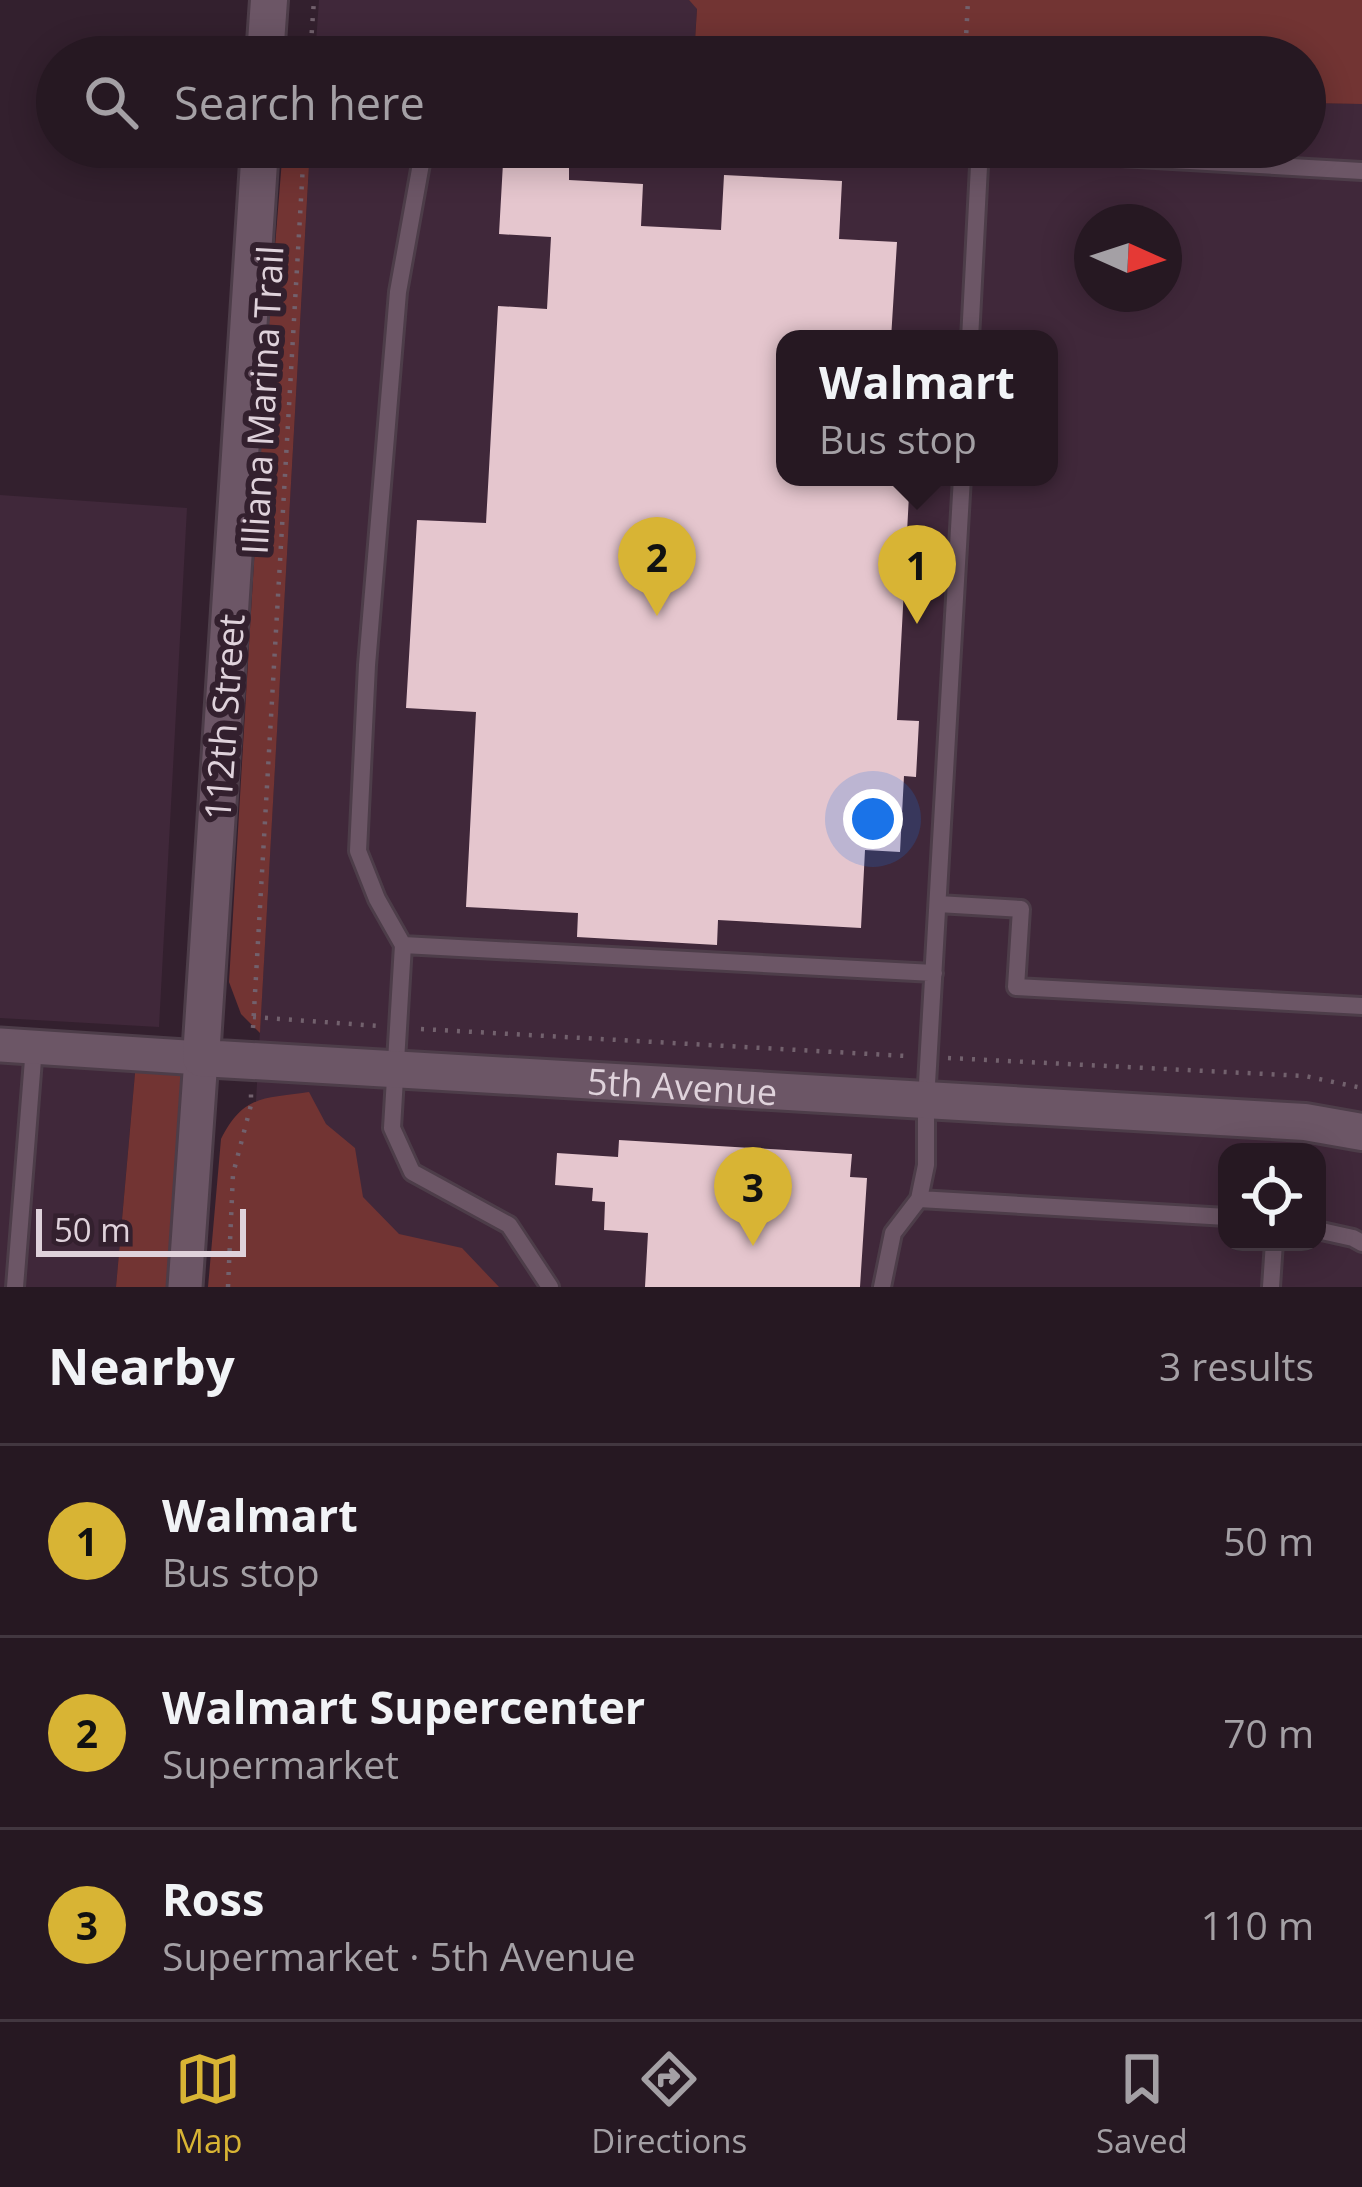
<!DOCTYPE html>
<meta charset="utf-8">
<style>
:root{--surface:#261822;--page:#2e212a;--text:#f1f3f6;--muted:#a4a0a5;--line:#423740;--accent:#d8b434}
body{margin:0;font-family:"Open Sans",sans-serif;background:var(--page);color:var(--text)}
.controls{position:absolute;right:36px;bottom:36px;display:grid;overflow:hidden;border-radius:24px;box-shadow:0 6px 30px #0003}
.controls button{width:108px;height:108px;display:grid;place-items:center;padding:0;border:0;border-bottom:3px solid var(--line);background:var(--surface);color:var(--text);font:60px sans-serif}
.compass{position:absolute;left:1074px;top:204px;width:108px;height:108px;border-radius:50%;background:var(--surface);box-shadow:0 6px 30px #0003;rotate:93deg}
.scale{position:absolute;left:36px;bottom:30px;width:210px;box-sizing:border-box;padding-left:12px;border:6px solid #dfd2db;border-top:0;font-size:33px;line-height:42px;white-space:nowrap;color:#dfd2db;-webkit-text-stroke:9px #33202e;paint-order:stroke}
.you{position:absolute;left:873px;top:819px;width:42px;height:42px;margin:-30px;border:9px solid #fff;border-radius:50%;background:#1a73e8;box-shadow:0 0 0 18px #1a73e833}
.badge{display:grid;place-items:center;width:78px;height:78px;border-radius:50%;background:var(--accent);color:#111;font-size:39px;font-weight:700}
.pin{position:absolute;translate:-50% -99px;filter:drop-shadow(0 3px 6px #0008)}
.pin::after{content:'';position:absolute;top:63px;width:42px;height:36px;background:inherit;clip-path:polygon(0 0,100% 0,50% 100%)}
.popup{position:absolute;left:776px;top:330px;width:282px;height:156px;box-sizing:border-box;display:grid;place-content:center;border-radius:24px;background:var(--surface);filter:drop-shadow(0 3px 9px #0005);font-size:39px;white-space:nowrap;color:var(--muted)}
.popup b{font-size:45px;color:var(--text)}
.popup::after{content:'';position:absolute;left:50%;top:100%;margin-left:-24px;border:24px solid transparent;border-top-color:var(--surface)}
.list{margin:0;padding:0;list-style:none}
h2{display:flex;justify-content:space-between;align-items:center;height:156px;margin:0;padding:0 48px;font-size:51px}
h2 small{font-size:39px;font-weight:400;color:var(--muted)}
.list li{display:grid;grid-template-columns:78px 1fr auto;gap:36px;align-items:center;box-sizing:border-box;height:192px;padding:0 48px;border-top:3px solid var(--line)}
.list b{display:block;font-size:45px;white-space:nowrap}
.list p{margin:0;font-size:39px;white-space:nowrap;color:var(--muted)}
.list em{font-size:39px;font-style:normal;color:var(--muted)}
.icon{flex:none;width:66px;height:66px;fill:none;stroke:currentColor;stroke-width:2;stroke-linecap:round;stroke-linejoin:round}
.map{position:relative;flex:none;width:1362px;height:1287px;overflow:hidden}
.search{position:absolute;background:var(--surface);box-shadow:0 6px 30px #0003;left:36px;right:36px;top:36px;height:132px;display:flex;align-items:center;gap:30px;box-sizing:border-box;padding:0 42px;border-radius:66px;color:var(--muted);font-size:45px}
.sheet{height:732px;background:var(--surface)}
nav{display:flex;justify-content:space-around;align-items:center;box-sizing:border-box;height:168px;border-top:3px solid var(--line);background:var(--surface);font-size:33px;color:var(--muted)}
nav a{display:grid;justify-items:center;gap:6px}
nav .on{color:var(--accent)}
.map>svg:first-child{display:block}
</style>
<div class="map">
<svg width="1362" height="1287" viewBox="0 0 1362 1287">
<rect width="100%" height="100%" fill="#33202e"/>
<path fill="#40283a" fill-rule="evenodd" d="M319 0H689L697 8 694 57H315Z
M1305 103 1362 104V1287H238L256 1101 310 147H1305ZM1092 222H1164V294H1092ZM785 339H1049V477H785ZM1227 1152H1317V1242H1227Z
M0 495 187 508 159 1027 0 1018Z
M0 1054 136 1062 116 1287H0Z"/>
<path fill="#723433" d="M689 0H1362V104L1305 103V57H694L697 9Z
M283 147H310L260 1033 241 1014 229 982 266 359Z
M136 1062 179 1072 186 1090 171 1287H116Z
M309 1092 326 1124 355 1148 363 1197 399 1234 462 1248 499 1287H208L221 1139C244 1094 264 1099 309 1092Z"/>
<path fill="#e5c6ce" d="M503 163 569 166V180L643 184 641 226 721 230 724 175 842 181 839 239 897 242 891 339H785V477H931L930 496 909 495 897 720 919 721 916 777 904 776 900 852 865 850 861 928 718 920 717 945 577 937 578 913 466 907 476 712 406 708 417 520 486 523 498 306 547 309 551 237 499 234Z
M619 1140 852 1154 850 1177 867 1178 860 1287H645L648 1233 604 1230 605 1202 592 1201 593 1188 555 1185 557 1153 618 1157Z"/>
<g fill="none" stroke-linecap="round" stroke-linejoin="round">
<defs>
<path id="lane" d="M981 149 1362 171
M970 339 980 147
M938 904 1021 909 1016 987 1362 1006
M403 945 377 899 358 851 367 665 398 292 424 147
M919 1199 1227 1217
M1317 1230 1353 1238 1362 1243
M15 1287 34 1047
M550 1287 509 1225 412 1172 392 1128 403 945 934 973
M882 1287 893 1233 919 1199 926 1165V1101L962 477
M1271 1287 1274 1242"/>
<path id="street" d="M0 1045 201 1058 185 1287"/>
<g id="secondary">
<path d="M265 57 269 0"/>
<path id="s1" d="M260 147 201 1058 1305 1122 1362 1132"/>
</g>
</defs>
<use href="#lane" stroke="#4d3d49" stroke-width="22"/>
<use href="#street" stroke="#4d3d49" stroke-width="39"/>
<use href="#secondary" stroke="#4d3d49" stroke-width="42"/>
<path stroke="#72616d" stroke-width="4.5" stroke-dasharray="3 9" stroke-linecap="butt" d="M310 57 314 0
M965 57 968 0
M253 1017 379 1026
M253 1028 304 147
M421 1029 906 1056
M948 1058 1305 1076 1362 1088
M228 1287 233 1174 251 1105V1093"/>
<use href="#lane" stroke="#6c5666" stroke-width="16"/>
<use href="#street" stroke="#6c5666" stroke-width="33"/>
<use href="#secondary" stroke="#6c5666" stroke-width="36"/>
</g>
<g text-anchor="middle" dominant-baseline="central" stroke-width="12" stroke-linejoin="round" paint-order="stroke">
<g font-size="36" fill="#dfd2db" stroke="#33202e">
<text transform="translate(262 400) rotate(-87)">Illiana Marina Trail</text>
<text transform="translate(224 717) rotate(-86)">112th Street</text>
<text stroke="none"><textPath href="#s1" startOffset="1395">5th Avenue</textPath></text>
</g>
</g>
</svg>
<div class="controls">
<button><svg class="icon" aria-label="locate" viewBox="0 0 24 24"><circle cx="12" cy="12" r="6"/><path d="M12 2v4M12 18v4M2 12h4M18 12h4"/></svg></button>
</div>
<svg class="compass" viewBox="-18 -18 36 36"><path d="M0-13l5 13h-10z" fill="#e53935"/><path d="M0 13l5-13h-10z" fill="#a4a0a5"/></svg>
<div class="scale">50 m</div>
<div class="you"></div>
<div class="pin badge" style="left:917px;top:624px">1</div>
<div class="popup"><b>Walmart</b>Bus stop</div>
<div class="pin badge" style="left:657px;top:616px">2</div>
<div class="pin badge" style="left:753px;top:1246px">3</div>
<div class="search"><svg class="icon" aria-label="search" viewBox="0 0 24 24"><circle cx="10" cy="10" r="6"/><path d="M15 15l6 6"/></svg>Search here</div>
</div>
<section class="sheet">
<h2>Nearby<small>3 results</small></h2>
<ul class="list">
<li><span class="badge">1</span><div><b>Walmart</b><p>Bus stop</p></div><em>50 m</em></li>
<li><span class="badge">2</span><div><b>Walmart Supercenter</b><p>Supermarket</p></div><em>70 m</em></li>
<li><span class="badge">3</span><div><b>Ross</b><p>Supermarket · 5th Avenue</p></div><em>110 m</em></li>
</ul>
</section>
<nav>
<a class="on"><svg class="icon" aria-label="map" viewBox="0 0 24 24"><path d="M3 6l6-2 6 2 6-2v14l-6 2-6-2-6 2zM9 4v14M15 6v14"/></svg>Map</a>
<a><svg class="icon" aria-label="directions" viewBox="0 0 24 24"><path d="M12 3l9 9-9 9-9-9zM9 14v-3h6M13 9l2 2-2 2"/></svg>Directions</a>
<a><svg class="icon" aria-label="saved" viewBox="0 0 24 24"><path d="M7 4h10v16l-5-4-5 4z"/></svg>Saved</a>
</nav>
